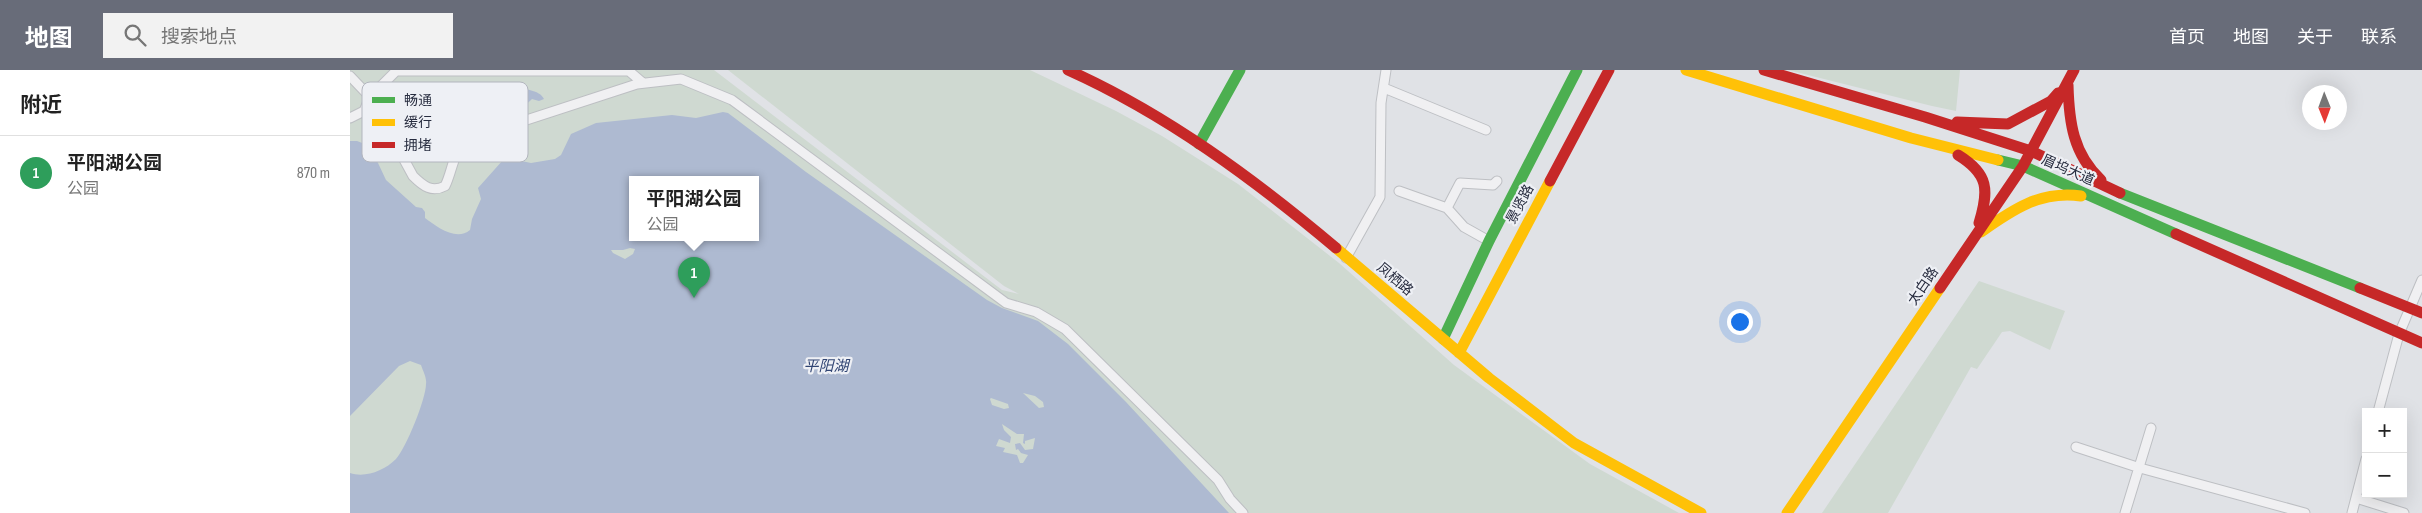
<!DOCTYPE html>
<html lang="zh">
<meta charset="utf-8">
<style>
:root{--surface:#fff;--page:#f2f2f2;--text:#222;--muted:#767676;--line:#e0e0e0;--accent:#686c79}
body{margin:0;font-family:"Sofia Sans Condensed","Noto Sans SC",sans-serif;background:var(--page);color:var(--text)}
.controls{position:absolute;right:15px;bottom:15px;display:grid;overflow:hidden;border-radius:0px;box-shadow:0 5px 20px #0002}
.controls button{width:45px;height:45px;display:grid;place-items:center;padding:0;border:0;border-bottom:1px solid var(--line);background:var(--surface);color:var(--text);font:25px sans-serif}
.compass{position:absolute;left:1952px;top:15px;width:45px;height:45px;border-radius:50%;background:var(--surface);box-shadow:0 5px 20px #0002;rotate:179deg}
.you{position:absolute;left:1389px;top:251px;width:18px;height:18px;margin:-12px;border:4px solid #fff;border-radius:50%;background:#1a73e8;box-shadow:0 0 0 8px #1a73e833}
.badge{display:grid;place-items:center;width:32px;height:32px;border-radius:50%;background:var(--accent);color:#fff;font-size:16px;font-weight:700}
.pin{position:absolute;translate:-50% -41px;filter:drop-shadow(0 1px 2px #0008)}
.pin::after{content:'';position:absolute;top:26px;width:18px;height:15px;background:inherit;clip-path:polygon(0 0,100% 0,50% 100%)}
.popup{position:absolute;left:279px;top:106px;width:130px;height:65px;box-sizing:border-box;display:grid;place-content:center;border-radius:0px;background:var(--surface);filter:drop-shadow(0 1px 4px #0005);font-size:16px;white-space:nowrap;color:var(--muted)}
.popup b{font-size:19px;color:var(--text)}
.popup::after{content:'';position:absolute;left:50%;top:100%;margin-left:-10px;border:10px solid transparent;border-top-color:var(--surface)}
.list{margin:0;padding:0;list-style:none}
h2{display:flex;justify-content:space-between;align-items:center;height:65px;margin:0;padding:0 20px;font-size:21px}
h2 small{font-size:16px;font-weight:400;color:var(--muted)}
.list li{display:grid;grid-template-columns:32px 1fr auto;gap:15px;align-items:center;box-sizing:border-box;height:75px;padding:0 20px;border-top:1px solid var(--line)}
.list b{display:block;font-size:19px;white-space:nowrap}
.list p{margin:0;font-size:16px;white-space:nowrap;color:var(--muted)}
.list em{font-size:16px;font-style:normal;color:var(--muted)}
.icon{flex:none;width:28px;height:28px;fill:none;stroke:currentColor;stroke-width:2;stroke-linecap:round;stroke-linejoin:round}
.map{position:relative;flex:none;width:2072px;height:443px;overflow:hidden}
header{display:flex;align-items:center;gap:30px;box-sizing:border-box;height:70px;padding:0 25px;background:var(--accent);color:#fff}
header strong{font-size:24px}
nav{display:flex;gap:28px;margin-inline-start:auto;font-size:18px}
.search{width:350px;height:45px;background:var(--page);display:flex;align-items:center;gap:12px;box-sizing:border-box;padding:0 18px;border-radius:0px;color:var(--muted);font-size:19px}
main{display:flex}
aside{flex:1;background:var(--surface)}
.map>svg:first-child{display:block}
</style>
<header>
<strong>地图</strong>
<div class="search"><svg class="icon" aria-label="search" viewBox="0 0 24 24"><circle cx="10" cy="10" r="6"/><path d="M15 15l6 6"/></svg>搜索地点</div>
<nav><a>首页</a><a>地图</a><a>关于</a><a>联系</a></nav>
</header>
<main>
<aside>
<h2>附近<small></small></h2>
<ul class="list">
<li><span class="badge" style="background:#2e9e5b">1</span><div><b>平阳湖公园</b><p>公园</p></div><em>870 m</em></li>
</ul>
</aside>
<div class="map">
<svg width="2072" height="443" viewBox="0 0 2072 443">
<rect width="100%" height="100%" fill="#e0e2e6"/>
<path fill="#cfd9d1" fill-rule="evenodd" d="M0 0H364L652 220 669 224 654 216 378 0H680L766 41 812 66 888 114 989 193 1104 295 1240 394 1329 443H0ZM283 109H405V167H283Z
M1438 0H1610L1606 41 1582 36Z
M1629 211 1715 241 1700 280 1660 261 1652 262 1627 299 1621 297 1538 443H1472Z"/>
<path fill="#aebad1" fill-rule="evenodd" d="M152 15C164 18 190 18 194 29L189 31 182 29 166 44 153 45 145 26 146 17Z
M373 42 378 43 456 102 637 230 652 238 688 251 718 274 776 332 879 443H0V403C15 408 34 401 46 389 56 378 76 329 76 314 77 308 73 301 71 295L60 291 49 296 0 346V71H7L20 76 36 110 66 137 72 138 75 142V148C86 156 106 172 120 160L122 149 131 129 128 118 153 90 162 89 181 93 205 89 211 85 221 64 246 53 322 45 346 48ZM283 109H405V167H283ZM280 178 285 179 283 184 275 189 263 183 261 180H273ZM673 323 685 326 693 332 694 337 689 338ZM641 328 658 334 659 338 654 339 642 335 640 329ZM652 354 667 364H674L673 373 675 374V371L685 368 683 379 675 380 670 373 665 374 666 380 668 379 671 383 678 385 673 393H670L667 385 653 382 655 378 646 376 649 369 660 373 661 367 654 360Z"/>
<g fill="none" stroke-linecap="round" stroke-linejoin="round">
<defs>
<path id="street" d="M47 1H279L293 13
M0 6 20 27 63 106C73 116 82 123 95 116 101 105 104 82 112 75 116 71 122 69 127 66L287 14 331 9 382 30 656 233 686 242 715 259 868 410 880 429 893 443
M1034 18 1136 60
M0 48 14 41 20 27 47 0
M1049 121 1097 138 1114 157 1139 171
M1097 138 1110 113 1143 115 1147 111
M996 188 1030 127 1031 33 1036 0
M2028 342 2049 264 2072 210
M1726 377 1790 398 1955 443
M2006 428 2054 443
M1775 443 1801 358
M2002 443 2016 389"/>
</defs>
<use href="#street" stroke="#bdbfc3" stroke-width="11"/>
<use href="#street" stroke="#f0f0f2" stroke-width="9"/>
<path stroke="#4caf50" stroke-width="11" d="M849 74 890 0
M1648 90 1673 96 1826 164
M1770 123 2010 218
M1093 269 1139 171 1227 0"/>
<path stroke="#ffc107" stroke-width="11" d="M1336 0 1561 68 1648 90
M1631 162C1662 140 1691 120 1731 126
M986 178 1139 308 1224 373 1351 443
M1109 283 1200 111
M1437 443 1590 218"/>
<path stroke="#c62828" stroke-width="11" d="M718 0C816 44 904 109 986 178
M1414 0 1575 47 1681 81 1770 123
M1718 15C1719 52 1723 84 1751 110
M1607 52 1658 54 1701 31 1708 23
M1608 85C1639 104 1639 120 1629 153
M1200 111 1259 0
M1826 164 2072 273
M1590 218 1673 96 1724 0
M2010 218 2072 243"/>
</g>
<g text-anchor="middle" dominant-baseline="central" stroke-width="4.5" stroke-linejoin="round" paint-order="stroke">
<g font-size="14" fill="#272c3f" stroke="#eef0f5">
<text transform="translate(1718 100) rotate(24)">眉坞大道</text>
<text transform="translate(1170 134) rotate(-62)">景贤路</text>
<text transform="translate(1045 209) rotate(40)">凤栖路</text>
<text transform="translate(1573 216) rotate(-56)">太白路</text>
</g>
<g font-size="15" font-style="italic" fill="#314573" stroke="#eef0f5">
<text x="476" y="296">平阳湖</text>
</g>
</g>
<rect x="12" y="12" width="166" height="80" rx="8" fill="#eef0f5" stroke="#b2b5be" stroke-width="1"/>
<rect x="22" y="27" width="23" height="6" fill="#4caf50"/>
<rect x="22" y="49" width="23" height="7" fill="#ffc107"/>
<rect x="22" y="72" width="23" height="6" fill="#c62828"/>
<g font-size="14" fill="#272c3f">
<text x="54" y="35">畅通</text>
<text x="54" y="57">缓行</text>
<text x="54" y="80">拥堵</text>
</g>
</svg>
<div class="controls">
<button>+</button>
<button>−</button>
</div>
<svg class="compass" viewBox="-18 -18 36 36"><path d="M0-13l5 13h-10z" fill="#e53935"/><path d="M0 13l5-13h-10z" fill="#767676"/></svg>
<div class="you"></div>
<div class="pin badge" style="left:344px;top:228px;background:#2e9e5b">1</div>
<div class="popup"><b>平阳湖公园</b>公园</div>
</div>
</main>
